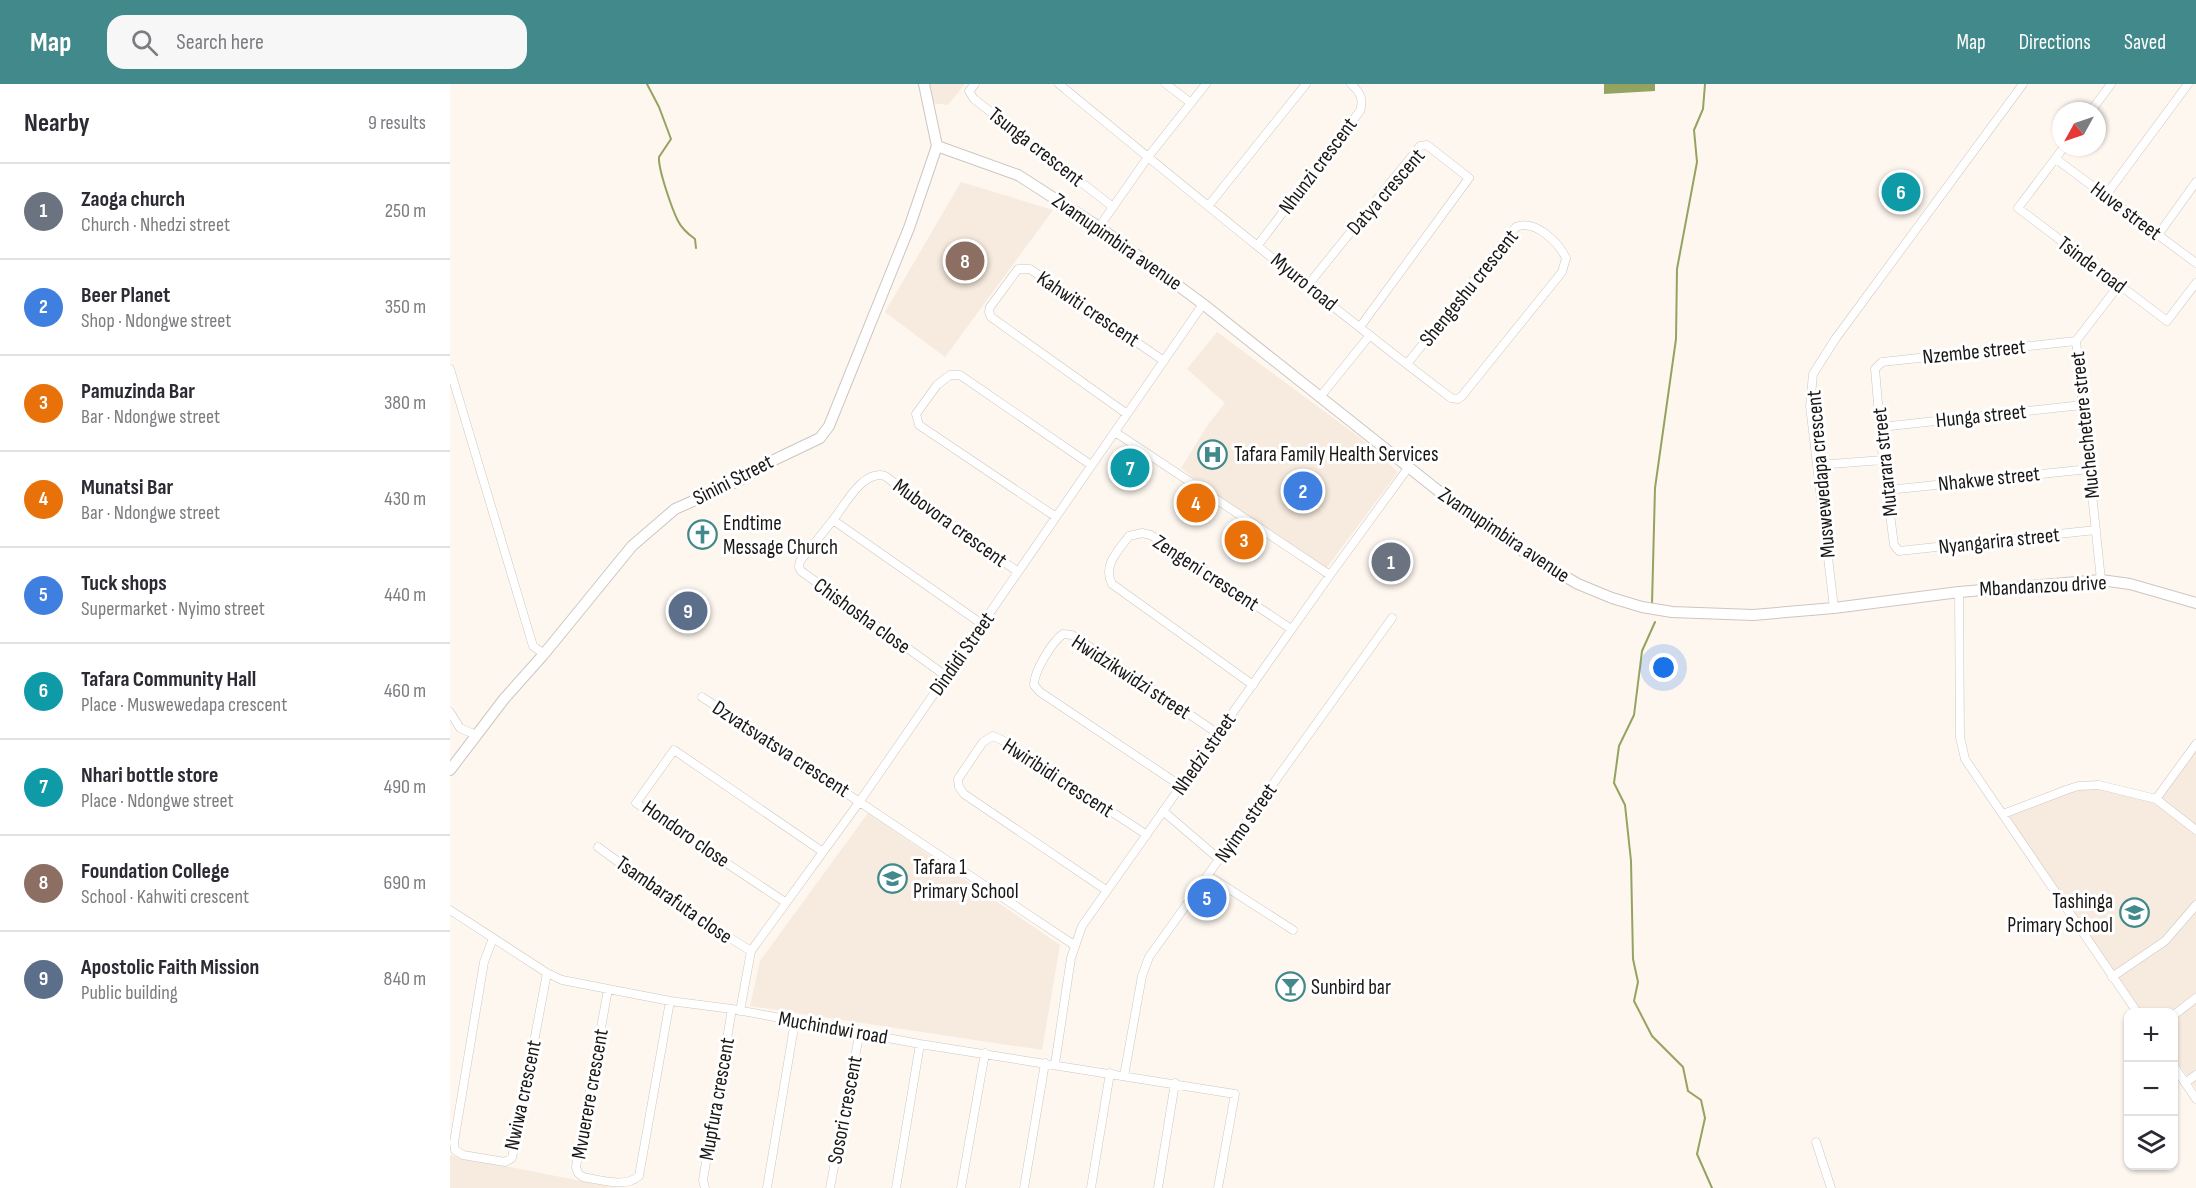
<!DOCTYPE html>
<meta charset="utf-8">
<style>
:root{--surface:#fff;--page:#f7f7f7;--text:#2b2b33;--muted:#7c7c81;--line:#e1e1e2;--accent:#41898a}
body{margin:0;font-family:"Sofia Sans Condensed",sans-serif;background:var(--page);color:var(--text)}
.controls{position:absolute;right:18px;bottom:18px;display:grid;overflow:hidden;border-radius:12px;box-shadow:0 2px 4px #0004}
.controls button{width:54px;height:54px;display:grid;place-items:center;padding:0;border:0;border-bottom:2px solid var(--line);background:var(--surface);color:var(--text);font:30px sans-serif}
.compass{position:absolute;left:1602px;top:18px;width:54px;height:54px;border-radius:50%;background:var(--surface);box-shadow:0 2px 4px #0004;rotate:230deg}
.you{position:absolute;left:1214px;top:584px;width:21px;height:21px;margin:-15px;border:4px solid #fff;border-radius:50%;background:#1a73e8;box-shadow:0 0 0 9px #1a73e833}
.badge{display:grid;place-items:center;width:39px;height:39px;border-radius:50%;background:var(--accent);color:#fff;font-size:20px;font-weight:700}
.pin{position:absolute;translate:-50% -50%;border:3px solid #fff;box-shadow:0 2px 6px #0006}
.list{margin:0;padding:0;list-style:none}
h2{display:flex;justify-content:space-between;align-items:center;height:78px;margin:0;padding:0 24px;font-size:26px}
h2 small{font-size:20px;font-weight:400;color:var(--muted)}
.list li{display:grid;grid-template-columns:39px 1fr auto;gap:18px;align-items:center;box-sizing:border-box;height:96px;padding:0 24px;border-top:2px solid var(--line)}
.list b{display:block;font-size:22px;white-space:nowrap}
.list p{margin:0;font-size:20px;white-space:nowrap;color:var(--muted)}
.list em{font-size:20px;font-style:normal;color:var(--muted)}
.icon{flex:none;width:33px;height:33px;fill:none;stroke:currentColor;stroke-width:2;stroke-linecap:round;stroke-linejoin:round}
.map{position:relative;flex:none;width:1746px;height:1104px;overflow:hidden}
header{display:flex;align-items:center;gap:36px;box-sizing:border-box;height:84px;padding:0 30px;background:var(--accent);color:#fff}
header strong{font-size:28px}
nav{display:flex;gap:33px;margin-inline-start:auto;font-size:21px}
.search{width:420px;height:54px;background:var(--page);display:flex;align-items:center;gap:15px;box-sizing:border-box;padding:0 21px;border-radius:18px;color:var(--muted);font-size:22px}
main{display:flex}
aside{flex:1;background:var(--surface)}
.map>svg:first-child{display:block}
</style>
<header>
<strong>Map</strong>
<div class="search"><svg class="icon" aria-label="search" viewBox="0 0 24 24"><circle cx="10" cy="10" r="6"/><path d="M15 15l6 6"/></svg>Search here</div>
<nav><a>Map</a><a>Directions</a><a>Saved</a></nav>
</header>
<main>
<aside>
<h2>Nearby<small>9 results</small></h2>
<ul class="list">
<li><span class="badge" style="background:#6b7280">1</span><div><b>Zaoga church</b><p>Church · Nhedzi street</p></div><em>250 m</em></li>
<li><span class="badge" style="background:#3f7fe0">2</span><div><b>Beer Planet</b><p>Shop · Ndongwe street</p></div><em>350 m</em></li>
<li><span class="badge" style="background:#e8710a">3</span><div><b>Pamuzinda Bar</b><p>Bar · Ndongwe street</p></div><em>380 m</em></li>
<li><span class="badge" style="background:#e8710a">4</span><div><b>Munatsi Bar</b><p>Bar · Ndongwe street</p></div><em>430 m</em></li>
<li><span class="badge" style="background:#3f7fe0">5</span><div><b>Tuck shops</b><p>Supermarket · Nyimo street</p></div><em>440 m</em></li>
<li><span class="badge" style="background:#0f9aa8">6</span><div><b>Tafara Community Hall</b><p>Place · Muswewedapa crescent</p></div><em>460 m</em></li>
<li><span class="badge" style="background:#0f9aa8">7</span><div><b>Nhari bottle store</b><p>Place · Ndongwe street</p></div><em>490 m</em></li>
<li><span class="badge" style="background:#8d6e63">8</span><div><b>Foundation College</b><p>School · Kahwiti crescent</p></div><em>690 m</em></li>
<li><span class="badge" style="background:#5c6f8a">9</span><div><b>Apostolic Faith Mission</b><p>Public building</p></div><em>840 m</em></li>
</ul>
</aside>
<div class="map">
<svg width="1746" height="1104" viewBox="0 0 1746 1104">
<rect width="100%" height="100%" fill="#fef7f0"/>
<path fill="#f7eade" d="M479 0H515L498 21 482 19Z
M511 98 603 126 495 273 435 228Z
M767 248 909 353 948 388 875 486 776 420 731 384 757 342 775 319 737 285Z
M1746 664V1005L1724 973V928H1692L1552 729 1643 700 1707 713Z
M418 729 610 861 592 966 300 922 310 877Z
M0 1071 166 1104H0Z"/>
<path fill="#95a360" d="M1154 0H1205V7L1154 10Z"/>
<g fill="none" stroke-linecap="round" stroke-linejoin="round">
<path stroke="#95a360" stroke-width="2" d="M197 0 209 23 221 55 209 73C208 85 222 125 228 137 232 145 238 150 245 155L246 164
M1202 520 1205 404 1226 255 1227 185 1247 78 1244 46 1253 25 1255 0
M1205 538 1192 567 1184 631 1169 662 1164 699 1175 721 1181 777 1183 875 1188 898 1184 917 1202 952 1233 983 1238 1007 1251 1016 1255 1034 1247 1070 1262 1104"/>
<defs>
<path id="street" d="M525 0 519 7 524 15 663 123
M609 0C738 106 868 213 1001 314L1008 315 1012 312 1112 188 1116 174C1108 158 1085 135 1066 143L957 280
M716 0 741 19
M1641 27 1661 0
M1614 63 1568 124 1717 237 1746 199
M1606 75 1746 179
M1656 111 1738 0
M759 121 856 0
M649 143 698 73 756 0
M1708 151 1746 98
M808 161 910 27C914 15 910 8 901 0
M858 201 970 62 977 61 1019 94 910 243
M1626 257 1432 278 1425 285 1433 376 1444 461 1449 467 1646 446
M0 285 83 562 94 570
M870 313 920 251
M677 330 541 233 539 228 540 223 568 185H580L714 277
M1431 343 1632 321
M665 348 880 491
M1368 381 1433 376
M1438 406 1639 385
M606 433 469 341 466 330 487 301 500 291H510L641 381
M383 436 350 477 349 483 351 487 496 592
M1651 496 1626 257 1669 201
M1509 508 1510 653 1515 675 1687 928
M1384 524 1360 322 1363 290 1386 254 1573 0
M532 540 383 436C395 421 413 385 435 392L568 488
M803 601 662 500C652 481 669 466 679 452L692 449 701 451 841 545
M252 613 624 861
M0 628 10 644 26 651
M731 702 590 608 584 601C584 587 602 558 613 550L622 551 767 649
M1706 715 1746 660
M713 727 769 775
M1553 730 1616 706 1628 702 1649 701 1706 715 1746 746
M148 763 227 821 301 867
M759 792 843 846
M656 806 514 710 509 703 508 695 533 658 543 652 554 657 697 751
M335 818 186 719 224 666 373 768
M0 826 97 889 112 896 220 917 282 925 470 960 785 1010 768 1104
M43 854 34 878 4 1058 5 1066 13 1071 55 1078 62 1074 97 889
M1662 893 1715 857 1746 821
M158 905 126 1083 128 1089 133 1093C150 1096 176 1104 189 1092L220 917
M290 927 301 867 410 717 753 220
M1724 931 1746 914
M605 980 621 874 632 842 880 491 958 384
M1724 982 1746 1015
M674 992 692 892 699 873 942 534
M1735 999 1746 991
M1366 1058 1381 1104
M255 1104 253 1096 282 925
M317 1104 345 937
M380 1104 410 947
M446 1104 470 960
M511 1104 535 969
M574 1104 595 979
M641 1104 660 989
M708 1104 725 999"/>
<path id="secondary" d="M474 0 487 62
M487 62 568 91 649 143 753 220 1015 428 1083 474 1128 500 1162 514 1192 523 1222 528 1303 531 1384 524 1509 508 1651 496 1680 500 1746 519
M0 686 54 615 94 570 182 462 225 425 288 397 326 375 370 354 379 342 459 144 487 62"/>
</defs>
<use href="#street" stroke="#cdc6c0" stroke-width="9"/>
<use href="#secondary" stroke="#cdc6c0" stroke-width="12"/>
<use href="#street" stroke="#fff" stroke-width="8"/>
<use href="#secondary" stroke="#fff" stroke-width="10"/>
</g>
<defs>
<symbol id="hospital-ring" viewBox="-11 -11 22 22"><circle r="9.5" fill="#fff" stroke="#41898a" stroke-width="1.5"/><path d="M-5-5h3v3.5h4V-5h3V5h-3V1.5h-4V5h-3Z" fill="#41898a"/></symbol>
<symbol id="church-ring" viewBox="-11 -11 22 22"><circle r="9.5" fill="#fff" stroke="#41898a" stroke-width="1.5"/><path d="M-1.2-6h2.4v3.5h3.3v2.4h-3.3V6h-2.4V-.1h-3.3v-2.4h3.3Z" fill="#41898a"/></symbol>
<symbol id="school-ring" viewBox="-11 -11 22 22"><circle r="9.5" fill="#fff" stroke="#41898a" stroke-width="1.5"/><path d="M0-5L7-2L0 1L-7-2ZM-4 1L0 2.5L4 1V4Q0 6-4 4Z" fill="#41898a"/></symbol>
<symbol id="bar-ring" viewBox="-11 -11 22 22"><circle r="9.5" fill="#fff" stroke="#41898a" stroke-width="1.5"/><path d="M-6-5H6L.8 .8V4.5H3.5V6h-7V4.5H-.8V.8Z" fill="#41898a"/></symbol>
</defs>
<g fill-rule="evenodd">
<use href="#hospital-ring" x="746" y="354" width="33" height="33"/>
<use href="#church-ring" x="236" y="434" width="33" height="33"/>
<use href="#school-ring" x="426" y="778" width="33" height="33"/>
<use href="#school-ring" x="1668" y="812" width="33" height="33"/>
<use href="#bar-ring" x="824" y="886" width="33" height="33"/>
</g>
<g text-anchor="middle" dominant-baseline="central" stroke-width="6" stroke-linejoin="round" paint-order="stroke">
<g font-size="21" fill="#1a1816" stroke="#fff">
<text transform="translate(586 63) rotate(38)">Tsunga crescent</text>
<text transform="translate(868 82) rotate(-53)">Nhunzi crescent</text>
<text transform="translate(936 108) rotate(-49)">Datya crescent</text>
<text transform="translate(1676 127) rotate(37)">Huve street</text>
<text transform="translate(667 158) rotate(35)">Zvamupimbira avenue</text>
<text transform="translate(1642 181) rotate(37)">Tsinde road</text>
<text transform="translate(854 198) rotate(39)">Myuro road</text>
<text transform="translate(1019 204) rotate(-51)">Shengeshu crescent</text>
<text transform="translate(638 225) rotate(34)">Kahwiti crescent</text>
<text transform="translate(1524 268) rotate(-6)">Nzembe street</text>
<text transform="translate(1531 332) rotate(-6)">Hunga street</text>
<text transform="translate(1635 341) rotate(-96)">Muchechetere street</text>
<text transform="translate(1435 378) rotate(-96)">Mutarara street</text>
<text transform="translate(1371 390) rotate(-95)">Muswewedapa crescent</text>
<text transform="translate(1539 395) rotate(-6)">Nhakwe street</text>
<text transform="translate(283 396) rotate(-27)">Sinini Street</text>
<text transform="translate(500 439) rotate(36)">Mubovora crescent</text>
<text transform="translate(1054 451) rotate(34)">Zvamupimbira avenue</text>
<text transform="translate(1549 457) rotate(-6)">Nyangarira street</text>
<text transform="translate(756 489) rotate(33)">Zengeni crescent</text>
<text transform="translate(1593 502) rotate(-3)">Mbandanzou drive</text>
<text transform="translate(412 532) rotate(36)">Chishosha close</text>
<text transform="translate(512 570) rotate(-55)">Dindidi Street</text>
<text transform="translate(681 593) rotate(33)">Hwidzikwidzi street</text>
<text transform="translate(331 665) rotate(33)">Dzvatsvatsva crescent</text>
<text transform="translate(754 670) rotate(-55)">Nhedzi street</text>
<text transform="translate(608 694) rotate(33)">Hwiribidi crescent</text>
<text transform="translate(796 739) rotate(-55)">Nyimo street</text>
<text transform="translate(236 750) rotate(35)">Hondoro close</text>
<text transform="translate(224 816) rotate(35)">Tsambarafuta close</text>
<text transform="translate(383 944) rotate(10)">Muchindwi road</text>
<text transform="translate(140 1010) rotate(-80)">Mvuerere crescent</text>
<text transform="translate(73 1011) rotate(-78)">Nwiwa crescent</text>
<text transform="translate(267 1015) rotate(-80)">Mupfura crescent</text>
<text transform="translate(395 1026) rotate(-79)">Sosori crescent</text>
</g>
<g font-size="21" fill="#1a1816" stroke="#fff" text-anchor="start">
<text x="784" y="370">Tafara Family Health Services</text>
<text x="273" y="439">Endtime<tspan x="273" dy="24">Message Church</tspan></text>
<text x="463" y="783">Tafara 1<tspan x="463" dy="24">Primary School</tspan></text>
<text x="1663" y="817" text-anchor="end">Tashinga<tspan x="1663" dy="24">Primary School</tspan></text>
<text x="861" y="903">Sunbird bar</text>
</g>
</g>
</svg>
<div class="controls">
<button>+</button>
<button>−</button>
<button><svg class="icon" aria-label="layers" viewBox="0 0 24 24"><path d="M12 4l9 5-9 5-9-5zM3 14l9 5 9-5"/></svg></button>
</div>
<svg class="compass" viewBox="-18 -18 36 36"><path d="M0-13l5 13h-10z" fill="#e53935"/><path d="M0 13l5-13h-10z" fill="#7c7c81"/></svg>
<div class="you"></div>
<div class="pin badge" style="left:941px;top:478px;background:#6b7280">1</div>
<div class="pin badge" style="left:853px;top:407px;background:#3f7fe0">2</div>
<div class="pin badge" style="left:794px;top:456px;background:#e8710a">3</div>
<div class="pin badge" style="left:746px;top:419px;background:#e8710a">4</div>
<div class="pin badge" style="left:757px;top:814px;background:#3f7fe0">5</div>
<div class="pin badge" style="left:1451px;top:108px;background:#0f9aa8">6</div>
<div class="pin badge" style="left:680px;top:384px;background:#0f9aa8">7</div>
<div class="pin badge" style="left:515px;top:177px;background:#8d6e63">8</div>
<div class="pin badge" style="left:238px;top:527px;background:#5c6f8a">9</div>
</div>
</main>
